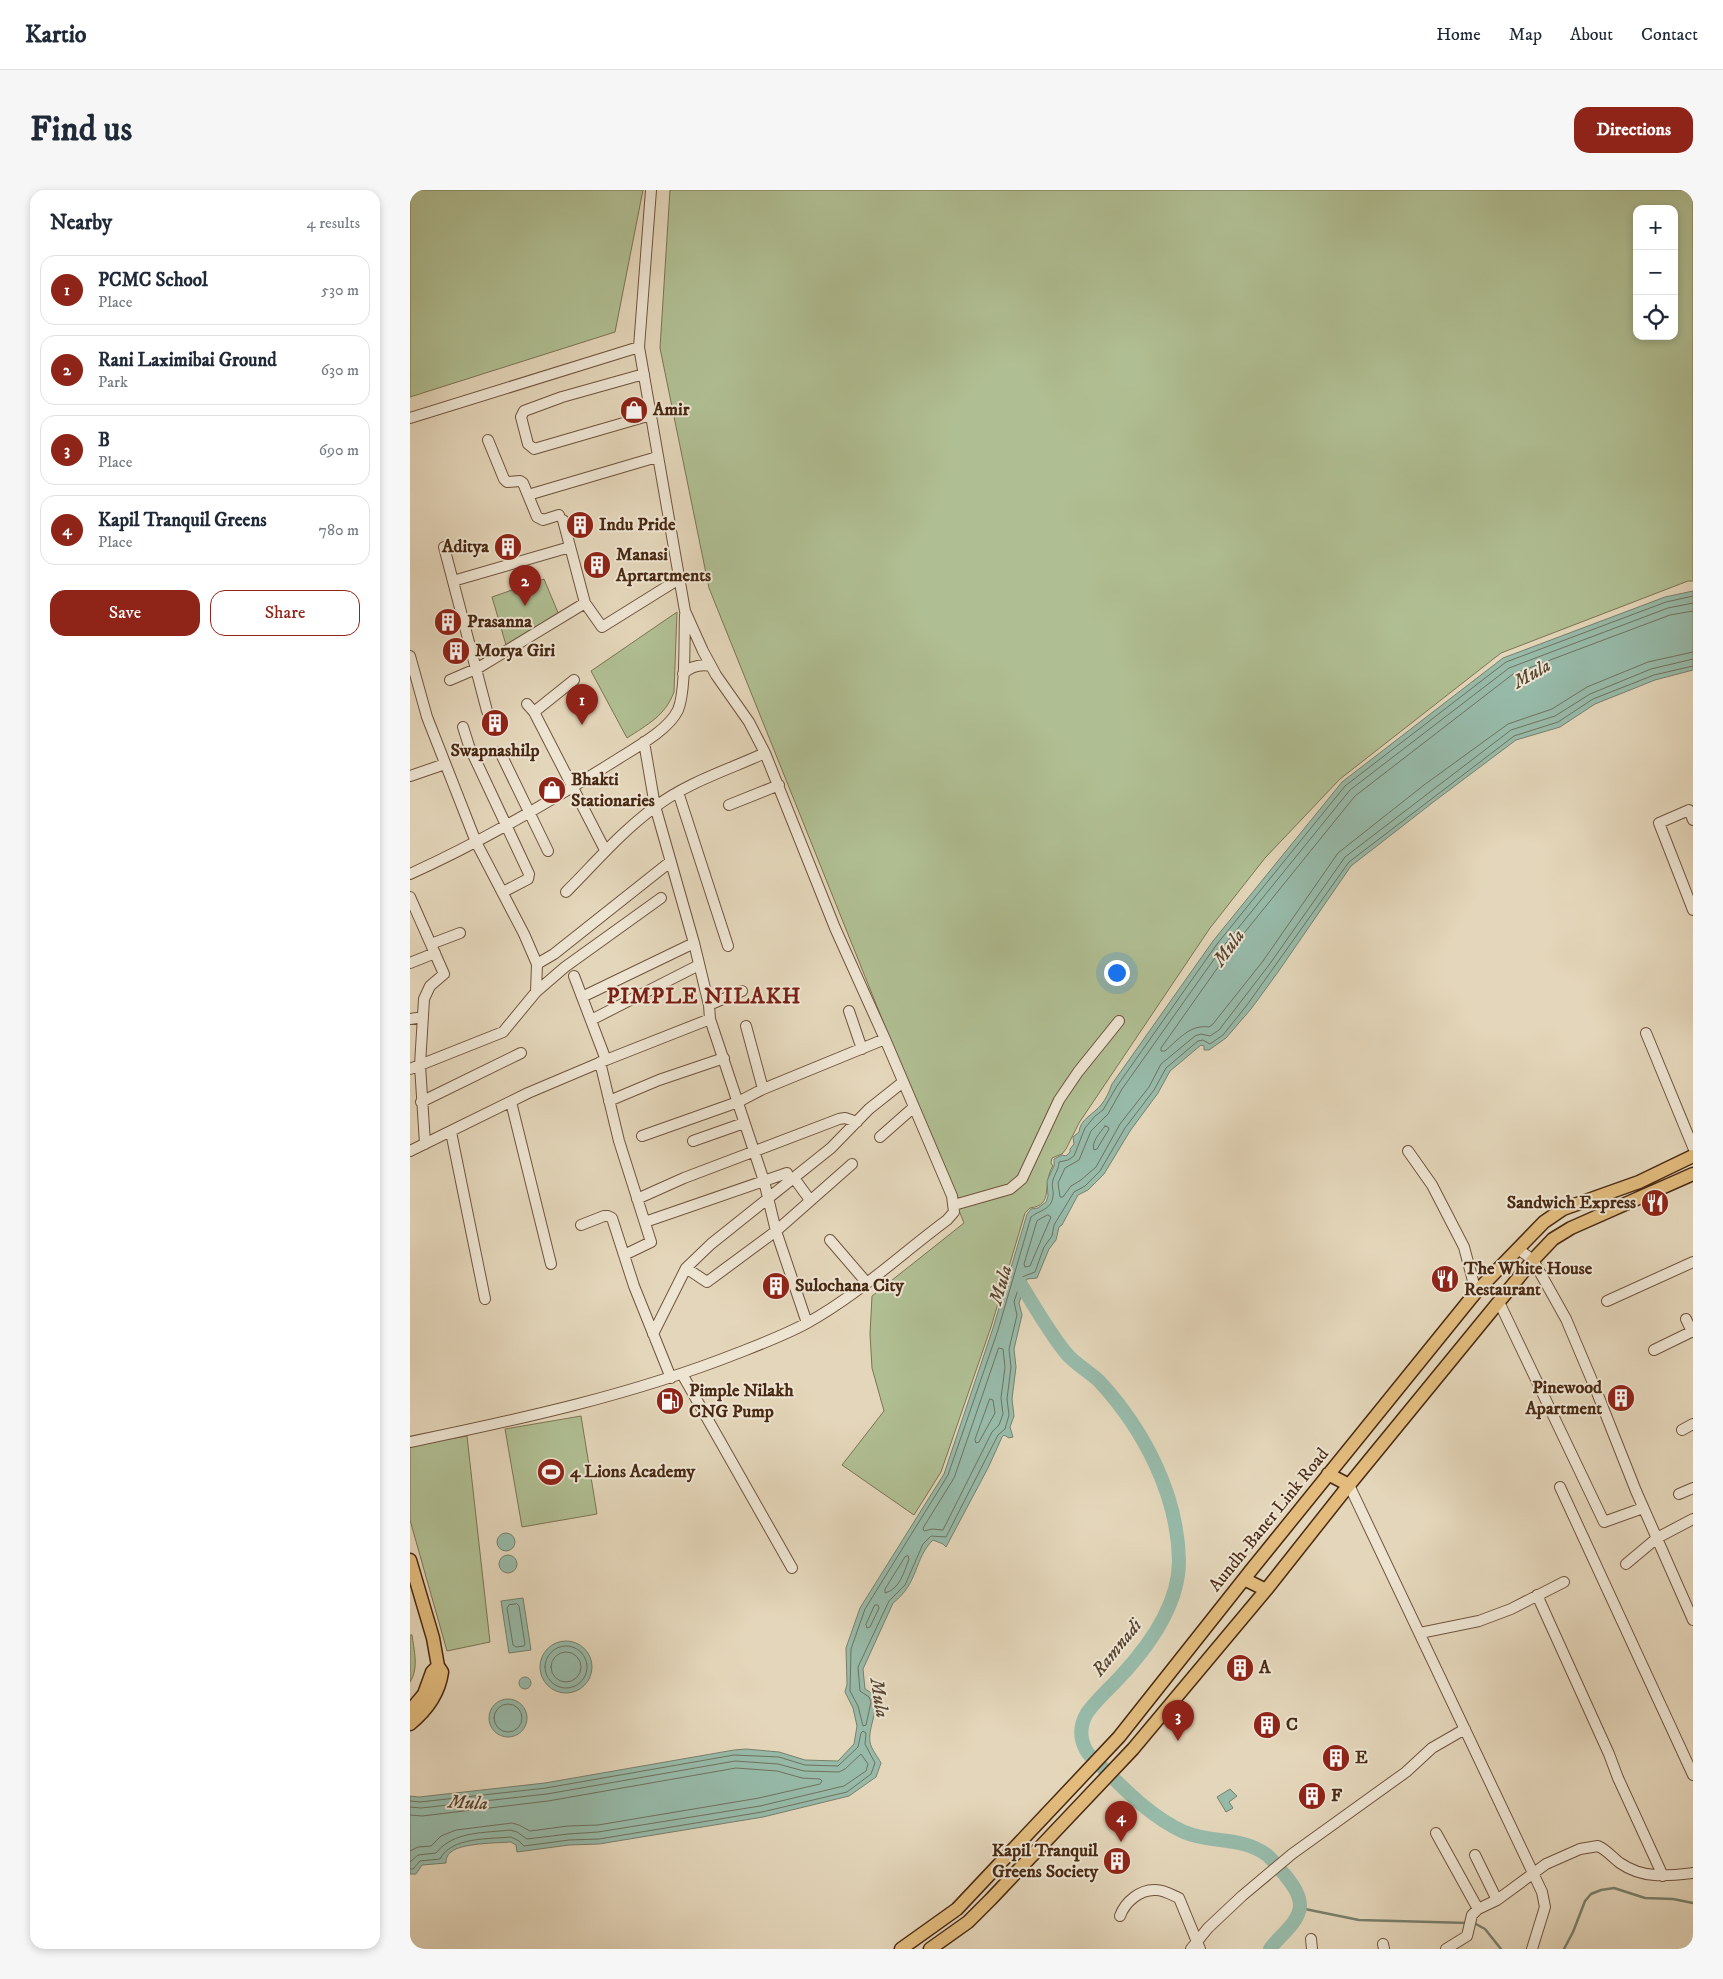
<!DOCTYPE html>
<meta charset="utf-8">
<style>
:root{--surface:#fff;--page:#f6f6f7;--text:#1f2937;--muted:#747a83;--line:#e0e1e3;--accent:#8f2418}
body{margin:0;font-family:"IM FELL DW Pica",serif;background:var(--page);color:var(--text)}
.controls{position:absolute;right:15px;top:15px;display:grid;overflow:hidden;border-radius:10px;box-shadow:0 2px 8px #0003}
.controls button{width:45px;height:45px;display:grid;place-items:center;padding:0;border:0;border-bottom:1px solid var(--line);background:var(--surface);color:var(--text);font:25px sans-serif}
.you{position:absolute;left:706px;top:782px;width:18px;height:18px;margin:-12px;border:4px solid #fff;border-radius:50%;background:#1a73e8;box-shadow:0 0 0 8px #1a73e833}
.badge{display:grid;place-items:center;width:32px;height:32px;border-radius:50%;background:var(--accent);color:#fff;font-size:16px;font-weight:700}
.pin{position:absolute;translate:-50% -41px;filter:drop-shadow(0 1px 2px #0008)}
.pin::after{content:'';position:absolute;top:26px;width:18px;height:15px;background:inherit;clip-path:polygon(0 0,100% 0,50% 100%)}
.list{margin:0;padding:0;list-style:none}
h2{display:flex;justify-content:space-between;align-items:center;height:65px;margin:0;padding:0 20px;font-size:21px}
h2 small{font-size:16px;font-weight:400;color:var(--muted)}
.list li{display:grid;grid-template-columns:32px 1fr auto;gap:15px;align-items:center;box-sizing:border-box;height:70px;margin:0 10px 10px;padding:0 10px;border:1px solid var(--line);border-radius:15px}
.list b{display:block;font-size:19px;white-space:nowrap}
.list p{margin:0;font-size:16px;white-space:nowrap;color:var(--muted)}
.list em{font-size:16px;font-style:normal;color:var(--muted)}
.actions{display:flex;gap:10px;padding:15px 20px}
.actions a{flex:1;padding:11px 0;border:1px solid var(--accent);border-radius:15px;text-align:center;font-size:18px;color:var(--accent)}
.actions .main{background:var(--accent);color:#fff}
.icon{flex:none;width:28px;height:28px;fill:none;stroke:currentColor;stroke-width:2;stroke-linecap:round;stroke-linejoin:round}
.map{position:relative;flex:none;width:1283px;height:1759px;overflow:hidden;border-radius:15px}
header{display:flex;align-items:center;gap:30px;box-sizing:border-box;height:70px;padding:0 25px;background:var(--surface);border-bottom:1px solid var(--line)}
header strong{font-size:24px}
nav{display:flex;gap:28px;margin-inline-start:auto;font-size:18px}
.intro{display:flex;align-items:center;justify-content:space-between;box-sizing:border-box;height:120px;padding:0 30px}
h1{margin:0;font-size:35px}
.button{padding:12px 22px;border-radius:15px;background:var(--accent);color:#fff;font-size:18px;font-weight:700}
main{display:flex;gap:30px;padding:0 30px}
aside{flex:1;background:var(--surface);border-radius:15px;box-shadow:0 2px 8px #0003}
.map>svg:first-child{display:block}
</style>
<header>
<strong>Kartio</strong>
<nav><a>Home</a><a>Map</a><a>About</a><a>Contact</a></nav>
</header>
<div class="intro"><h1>Find us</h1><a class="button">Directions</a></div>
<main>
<aside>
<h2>Nearby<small>4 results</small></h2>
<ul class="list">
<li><span class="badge">1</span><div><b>PCMC School</b><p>Place</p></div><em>530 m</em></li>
<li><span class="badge">2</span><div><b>Rani Laximibai Ground</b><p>Park</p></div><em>630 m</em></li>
<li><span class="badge">3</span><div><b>B</b><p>Place</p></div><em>690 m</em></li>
<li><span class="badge">4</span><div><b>Kapil Tranquil Greens</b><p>Place</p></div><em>780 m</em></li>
</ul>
<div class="actions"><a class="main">Save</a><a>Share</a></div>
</aside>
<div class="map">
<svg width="1283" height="1759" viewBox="0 0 1283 1759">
<rect width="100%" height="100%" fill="#e4d6ba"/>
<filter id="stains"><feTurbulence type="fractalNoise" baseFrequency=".004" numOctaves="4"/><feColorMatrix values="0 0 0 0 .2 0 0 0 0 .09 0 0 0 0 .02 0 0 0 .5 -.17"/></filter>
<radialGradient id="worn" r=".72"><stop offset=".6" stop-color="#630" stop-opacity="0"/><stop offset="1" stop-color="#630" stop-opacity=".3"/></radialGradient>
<path fill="#b0bf93" stroke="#7c7453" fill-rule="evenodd" d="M0 0H233L205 142 0 207Z
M260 0H1283V391H1278L1091 463 930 589 855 668 800 738 669 933 656 959 652 964 642 968 641 973 643 976C631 995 645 1015 620 1018L615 1023 581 1137 531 1282 504 1325 432 1275 474 1221 462 1178 460 1144 462 1106 554 1033 299 398 250 158ZM1227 19H1264V146H1227Z
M134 389 149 425 96 455 82 407Z
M267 422 264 502C255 526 238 534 217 548L181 481Z
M171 1226 187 1324 112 1337 95 1239Z
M57 1246 80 1452 37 1461 0 1330V1256Z
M0 1445H2C4 1460 9 1478 0 1492Z"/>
<path fill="#97baa9" stroke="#78806d" d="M1283 401V480L1245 490 1185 514 1150 537 1106 550 1026 610 941 676 868 782 841 819 816 848 799 860H794V856L791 855 760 881 748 903 720 941 694 984 678 1000 668 1005 652 1035 649 1037 646 1050 639 1059 627 1088 617 1089 609 1113 612 1125 604 1159 606 1177 602 1209 604 1226 600 1237 603 1247 599 1248 594 1245 592 1247 578 1278 536 1357 533 1354 523 1350C504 1368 509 1393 483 1413L453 1479 455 1499C477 1509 457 1534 460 1552 461 1559 468 1567 471 1573L466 1587 439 1606 353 1627 189 1654 159 1655 107 1662 106 1655 101 1652C87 1653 51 1653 41 1662 37 1665 36 1669 36 1673L12 1675 6 1684H0V1606L9 1607 135 1593 324 1560 336 1559 369 1562 395 1570 428 1571 444 1554 447 1536 443 1518 435 1502 437 1494 436 1458 450 1418 534 1284 583 1138 617 1024 621 1019 628 1018 636 1012 638 1006 637 991 644 976V969L652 965 656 966 660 962V959L664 954 663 947 669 942C670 929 684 924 691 915 696 909 699 902 702 894L803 751 932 592 1093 468 1255 407Z
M87 1352a9 9 0 1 1 18 0a9 9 0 1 1-18 0Z
M89 1374a9 9 0 1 1 18 0a9 9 0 1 1-18 0Z
M113 1408 121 1460 99 1463 91 1411Z
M130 1477a26 26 0 1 1 52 0a26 26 0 1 1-52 0Z
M109 1493a6 6 0 1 1 12 0a6 6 0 1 1-12 0Z
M79 1528a19 19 0 1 1 38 0a19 19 0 1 1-38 0Z
M820 1599 827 1606 819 1612 823 1618 816 1622 807 1607Z"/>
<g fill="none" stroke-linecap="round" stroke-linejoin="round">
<path stroke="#70725e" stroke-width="1" d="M1283 406 1256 412 1096 472 935 596 807 754 707 896 693 920 685 926 675 938 664 966 658 970 649 972C649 979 645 983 643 990 641 996 644 1000 643 1006 642 1020 629 1020 621 1027L588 1140 538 1285 455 1419 441 1459 440 1501 448 1516 453 1536 456 1535 461 1512 459 1507 450 1501 448 1477 479 1411 495 1395 513 1354 521 1346 536 1347 588 1245 595 1239 599 1225 597 1209 601 1177 599 1159 607 1125 604 1112 612 1087 625 1082 634 1057 642 1046 644 1035 664 1002 675 996 690 981 715 938 744 900 756 878 788 851 793 850 800 854 813 845 837 815 939 672 1104 546 1148 532 1183 509 1244 485 1283 476
M1283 413 1258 418 1099 478 940 600 812 758 712 899 698 924 681 941 669 970 655 978 648 993 650 1007H653L661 996 671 990 686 977 710 934 739 897 751 874 785 846 791 844 800 846 809 840 859 775 935 667 1101 540 1145 526 1180 504 1241 479 1283 469
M1283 421 1260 425 1103 484 945 606 818 763 751 858V861H755C768 850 780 834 799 837L803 834 853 771 928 663 1014 595 1098 534 1142 519 1177 497 1238 472 1283 462
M695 936 698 937 699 939 687 959 684 960C681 952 690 943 695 936Z
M638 1025 641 1027 620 1076 615 1077 614 1074 627 1031Z
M589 1158 593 1159 595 1177 591 1208 593 1224 589 1235 582 1242 533 1340 522 1339 514 1341 513 1338 544 1288Z
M580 1209 583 1210 585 1223 569 1252 566 1253 565 1250Z
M498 1366 499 1369C494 1382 490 1399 475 1403V1399L495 1367Z
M107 1414 109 1416 115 1454 114 1456 106 1457 103 1455 97 1418 99 1415Z
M465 1415H468L469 1418 460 1437 457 1438 456 1435Z
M135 1477a21 21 0 1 1 42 0a21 21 0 1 1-42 0Z
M141 1477a15 15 0 1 1 30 0a15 15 0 1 1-30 0Z
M84 1528a14 14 0 1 1 28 0a14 14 0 1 1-28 0Z
M0 1611 10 1612 136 1598 324 1565 369 1567 395 1575 428 1576 448 1557 451 1543 453 1541 456 1543 455 1554 465 1573 461 1584 437 1602 352 1622 189 1649 159 1650 114 1656 109 1651 101 1647C79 1649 41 1647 30 1669L10 1671 3 1679H0
M0 1617 11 1618 137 1604 325 1571 368 1574 394 1581 429 1582 435 1579 451 1564 458 1574 456 1581 434 1596 350 1616 188 1642 158 1644 117 1649 107 1642 100 1640C75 1643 43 1641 26 1663L8 1665 0 1672
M0 1625 12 1626 138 1611 326 1578 367 1581 392 1588 410 1589 412 1591 410 1594 349 1608 188 1635 158 1636 120 1641 109 1635 102 1633 46 1640 31 1646 21 1656 8 1657 0 1661"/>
<path stroke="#78806d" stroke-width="2.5" d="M890 1718 949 1730 1058 1733
M1064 1733 1075 1739 1091 1759
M1154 1759 1163 1742 1175 1711 1181 1704 1191 1700 1204 1698 1235 1708 1263 1709 1283 1713"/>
<path stroke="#97baa9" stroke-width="14" d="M610 1093C625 1117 639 1142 656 1163 666 1175 680 1182 690 1192 734 1240 768 1305 769 1371 769 1414 739 1456 710 1487 700 1498 686 1510 677 1523 670 1535 669 1547 676 1560 680 1567 688 1573 694 1579 717 1602 743 1628 774 1642 802 1654 832 1646 857 1665 864 1671 869 1679 875 1685 882 1694 890 1704 890 1716 889 1733 869 1746 860 1759"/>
<defs>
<path id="minor" d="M234 184 152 207 114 221 111 227 118 254 124 259 241 225
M0 228 229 157
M78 250 94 289 97 292 110 291 113 293 127 327 133 330 149 325
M118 305 247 267
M153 330 175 413 192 437 269 389
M34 357 77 521
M43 391 160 357
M0 466 17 527 66 652 114 744 127 774 126 802 93 842 0 879
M273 484C281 476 290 474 301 476
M40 490 68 478 175 413
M117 514 124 522 164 490
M124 522 195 660
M53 537 59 556 119 684 118 689 93 702
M234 552 245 616 284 753 299 815 300 829 354 991 366 1041 397 1133
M90 562 138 661
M0 586 35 574
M268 602 318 756
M319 615 369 595
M1283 630 1279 620 1249 633 1283 720
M0 684C71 652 138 613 203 572 223 559 258 541 268 520 276 501 274 448 275 425
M156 702C185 673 211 642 245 617 276 593 320 579 355 563
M0 707 34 784 20 796 14 809 10 875 15 954
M21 754 50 743
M0 773 25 763
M127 774 144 764 260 672
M164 786 196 870
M126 802 155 777 251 708
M172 807 284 753
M299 815 332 801
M439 821 452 859
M0 829 13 827
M181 830 289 775
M336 836 353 899
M1236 843 1283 957
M190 872 209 951 241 1052 214 1065
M199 911 249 890 314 868
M11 912 111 863
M101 912 141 1074
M41 942 75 1109
M232 946 328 912 353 899 475 849
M470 947 504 917
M283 951 334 933
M0 961 118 903 196 870 300 829
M998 961 1022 995 1054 1057 1066 1102
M384 988 400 1010
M227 1009 274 988 429 929 435 928 447 932
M544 1015 600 999 612 989 649 910 668 882 709 831
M235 1032 377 983
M171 1035 194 1026H198L202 1028 224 1096 261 1188
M420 1050 457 1093
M1108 1059 1123 1070 1156 1129 1186 1200 1226 1301 1283 1430
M276 1078 297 1092 366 1041 442 974
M1197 1111 1283 1072
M1089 1112 1194 1332 1233 1318
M1276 1129 1282 1142
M243 1144 276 1078 301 1054 421 958 459 919 493 892
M1244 1160 1283 1141
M272 1184 382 1378
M1272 1240 1283 1234
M0 1252C111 1229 222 1205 328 1163 351 1154 375 1145 397 1133 448 1105 491 1064 537 1030L544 1022 542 1006 475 849 425 738 355 563 339 532 306 485 293 461 275 421 229 157 241 0
M939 1295 1132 1702 1135 1717 1122 1759
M1150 1297 1283 1585
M1269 1304 1283 1298
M1216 1374 1247 1348 1283 1329
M1127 1405 1199 1564 1208 1588 1253 1686
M1010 1443 1069 1431 1101 1419 1154 1392
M1026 1643 1068 1719
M1065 1665 1087 1710
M710 1726C715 1712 730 1699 746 1700 754 1700 762 1705 769 1708L790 1759
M901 1749 902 1759
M973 1754 974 1759
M781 1759 798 1738 832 1706 882 1664 996 1582 1022 1558 1055 1539
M1036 1759 1057 1746 1062 1725 1068 1719 1087 1710 1136 1674 1170 1659 1188 1656C1197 1660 1203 1668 1210 1673 1233 1689 1257 1686 1283 1683"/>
<path id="major" d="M918 1284 939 1295
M0 1370 23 1448 28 1476 32 1482C29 1504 16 1521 0 1534
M834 1389 856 1400
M0 1521 14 1504 22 1482 28 1476
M491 1759 547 1719 709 1547 842 1379 1066 1102 1134 1032 1153 1019 1229 992 1283 966
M520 1759 558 1732 581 1709 723 1559 856 1400 939 1295 1123 1070 1143 1049 1161 1038 1283 984"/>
</defs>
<use href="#minor" stroke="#70543d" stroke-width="12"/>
<use href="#major" stroke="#492913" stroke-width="15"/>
<use href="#minor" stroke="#ede4d2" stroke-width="10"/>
<use href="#major" stroke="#e2bb7d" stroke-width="12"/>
</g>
<defs>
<symbol id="shop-disc" viewBox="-11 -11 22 22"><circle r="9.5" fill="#8f2418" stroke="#ede4d2"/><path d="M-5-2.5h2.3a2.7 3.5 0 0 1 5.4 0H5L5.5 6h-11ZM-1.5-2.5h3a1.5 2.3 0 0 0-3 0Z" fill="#fff"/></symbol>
<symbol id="building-disc" viewBox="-11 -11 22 22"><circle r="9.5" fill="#8f2418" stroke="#ede4d2"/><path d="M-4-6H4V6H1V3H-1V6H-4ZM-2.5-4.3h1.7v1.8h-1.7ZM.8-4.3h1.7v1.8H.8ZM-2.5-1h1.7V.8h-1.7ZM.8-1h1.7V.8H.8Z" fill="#fff"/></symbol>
<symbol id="restaurant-disc" viewBox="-11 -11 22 22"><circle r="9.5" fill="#8f2418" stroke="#ede4d2"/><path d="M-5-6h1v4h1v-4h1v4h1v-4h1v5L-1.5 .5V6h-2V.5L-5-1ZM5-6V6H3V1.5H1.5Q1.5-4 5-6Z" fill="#fff"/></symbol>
<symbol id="fuel-disc" viewBox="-11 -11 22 22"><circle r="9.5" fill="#8f2418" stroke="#ede4d2"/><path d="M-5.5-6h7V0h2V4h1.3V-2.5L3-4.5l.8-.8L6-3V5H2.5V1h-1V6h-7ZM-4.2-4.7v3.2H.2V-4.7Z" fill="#fff"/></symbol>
<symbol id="stadium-disc" viewBox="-11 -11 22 22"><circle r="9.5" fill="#8f2418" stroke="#ede4d2"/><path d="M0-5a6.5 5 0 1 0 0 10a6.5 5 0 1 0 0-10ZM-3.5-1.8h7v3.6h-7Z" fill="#fff"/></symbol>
</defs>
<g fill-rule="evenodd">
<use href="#shop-disc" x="208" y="204" width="32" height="32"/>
<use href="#building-disc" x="154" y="319" width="32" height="32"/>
<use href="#building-disc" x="82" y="341" width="32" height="32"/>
<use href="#building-disc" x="171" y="359" width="32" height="32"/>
<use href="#building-disc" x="22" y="416" width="32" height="32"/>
<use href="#building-disc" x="30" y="445" width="32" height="32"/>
<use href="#building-disc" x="69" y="517" width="32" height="32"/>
<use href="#shop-disc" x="126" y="584" width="32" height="32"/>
<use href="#restaurant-disc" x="1229" y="997" width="32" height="32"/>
<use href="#restaurant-disc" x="1019" y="1073" width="32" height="32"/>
<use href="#building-disc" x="350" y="1080" width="32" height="32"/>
<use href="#building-disc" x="1195" y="1192" width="32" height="32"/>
<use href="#fuel-disc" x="244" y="1195" width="32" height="32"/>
<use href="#stadium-disc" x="125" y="1266" width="32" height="32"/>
<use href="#building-disc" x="814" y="1462" width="32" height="32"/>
<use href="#building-disc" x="841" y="1519" width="32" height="32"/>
<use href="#building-disc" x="910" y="1552" width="32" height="32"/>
<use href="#building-disc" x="886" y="1590" width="32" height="32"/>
<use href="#building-disc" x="691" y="1655" width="32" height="32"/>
</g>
<g text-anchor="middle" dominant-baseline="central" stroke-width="4" stroke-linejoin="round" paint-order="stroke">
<g font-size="18" font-weight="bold" fill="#492913" stroke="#ede4d2" text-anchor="start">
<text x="243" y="220">Amir</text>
<text x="189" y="335">Indu Pride</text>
<text x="79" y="357" text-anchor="end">Aditya</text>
<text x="206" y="365">Manasi<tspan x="206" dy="21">Aprtartments</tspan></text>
<text x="57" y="432">Prasanna</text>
<text x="65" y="461">Morya Giri</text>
<text x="85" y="561" text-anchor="middle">Swapnashilp</text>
<text x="161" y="590">Bhakti<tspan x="161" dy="21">Stationaries</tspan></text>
<text x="1226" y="1013" text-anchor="end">Sandwich Express</text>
<text x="1054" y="1079">The White House<tspan x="1054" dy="21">Restaurant</tspan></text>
<text x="385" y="1096">Sulochana City</text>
<text x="1192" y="1198" text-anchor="end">Pinewood<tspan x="1192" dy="21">Apartment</tspan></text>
<text x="279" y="1201">Pimple Nilakh<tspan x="279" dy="21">CNG Pump</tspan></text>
<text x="160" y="1282">4 Lions Academy</text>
<text x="849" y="1478">A</text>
<text x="876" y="1535">C</text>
<text x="945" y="1568">E</text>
<text x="921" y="1606">F</text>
<text x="688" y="1661" text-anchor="end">Kapil Tranquil<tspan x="688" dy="21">Greens Society</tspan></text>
</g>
<g font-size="18" fill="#492913" stroke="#ede4d2">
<text transform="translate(859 1330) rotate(-51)">Aundh-Baner Link Road</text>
</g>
<g font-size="19" font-style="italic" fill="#594631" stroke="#ede4d2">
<text transform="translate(1122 484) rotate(-30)">Mula</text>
<text transform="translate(819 758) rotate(-54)">Mula</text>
<text transform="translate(591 1095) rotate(-74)">Mula</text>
<text transform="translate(707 1458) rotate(-51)">Ramnadi</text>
<text transform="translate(469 1508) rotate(81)">Mula</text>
<text transform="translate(58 1613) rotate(3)">Mula</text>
</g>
<g font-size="22" font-weight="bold" letter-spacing="1" fill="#7a1f14" stroke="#ede4d2">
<text x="294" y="806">PIMPLE NILAKH</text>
</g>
</g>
<rect width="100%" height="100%" filter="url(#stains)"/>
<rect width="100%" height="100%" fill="url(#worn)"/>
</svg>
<div class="controls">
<button>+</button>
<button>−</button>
<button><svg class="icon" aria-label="locate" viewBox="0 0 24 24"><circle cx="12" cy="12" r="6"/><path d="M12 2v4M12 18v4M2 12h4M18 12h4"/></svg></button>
</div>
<div class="you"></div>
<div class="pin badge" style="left:172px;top:535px">1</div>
<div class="pin badge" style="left:115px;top:416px">2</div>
<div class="pin badge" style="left:768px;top:1551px">3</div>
<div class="pin badge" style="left:711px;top:1652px">4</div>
</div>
</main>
